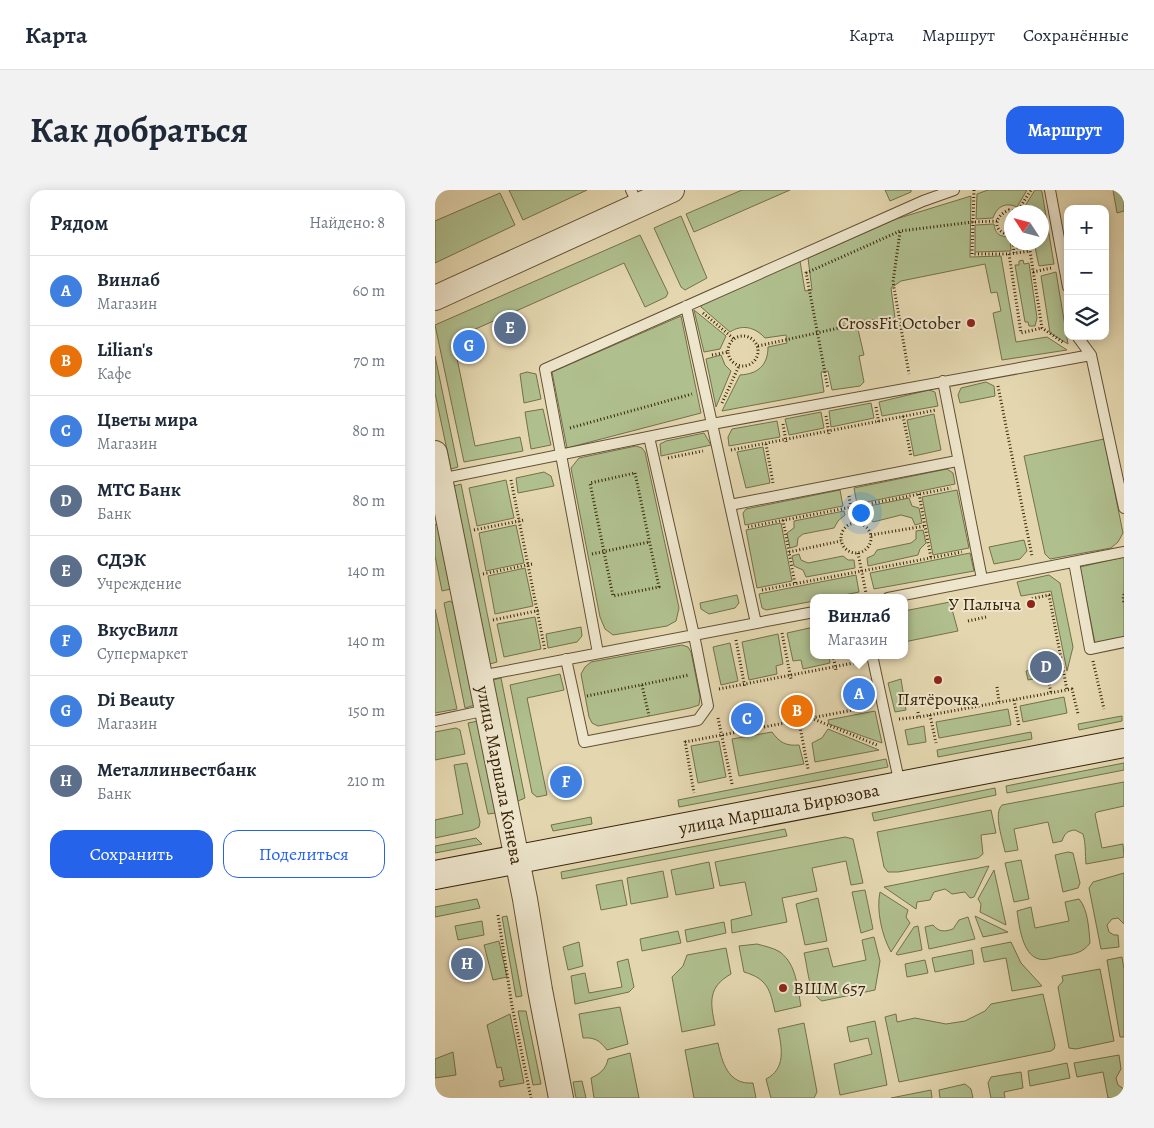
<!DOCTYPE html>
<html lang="ru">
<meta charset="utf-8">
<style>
:root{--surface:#fff;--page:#f2f2f3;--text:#1f2937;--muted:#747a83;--line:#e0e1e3;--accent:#2563eb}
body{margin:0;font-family:Alegreya,serif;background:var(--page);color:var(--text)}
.controls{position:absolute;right:15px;top:15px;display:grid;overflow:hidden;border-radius:10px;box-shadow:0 2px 12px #0003}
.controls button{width:45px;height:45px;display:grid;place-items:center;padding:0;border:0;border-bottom:1px solid var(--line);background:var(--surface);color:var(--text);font:25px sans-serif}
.compass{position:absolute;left:569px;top:15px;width:45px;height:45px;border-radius:50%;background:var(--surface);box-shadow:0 2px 12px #0003;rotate:306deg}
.you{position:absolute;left:425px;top:322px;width:18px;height:18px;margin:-12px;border:4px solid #fff;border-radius:50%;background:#1a73e8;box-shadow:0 0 0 8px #1a73e833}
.badge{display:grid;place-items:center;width:32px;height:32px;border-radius:50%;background:var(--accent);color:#fff;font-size:16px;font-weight:700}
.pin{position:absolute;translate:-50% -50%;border:2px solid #fff;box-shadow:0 1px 5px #0006}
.popup{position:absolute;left:375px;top:404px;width:98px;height:65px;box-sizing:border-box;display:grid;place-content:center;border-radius:10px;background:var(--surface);filter:drop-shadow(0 1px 4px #0005);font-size:16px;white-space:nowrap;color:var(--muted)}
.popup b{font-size:19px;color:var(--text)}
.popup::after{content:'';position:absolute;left:50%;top:100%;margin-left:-10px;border:10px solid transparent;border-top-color:var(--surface)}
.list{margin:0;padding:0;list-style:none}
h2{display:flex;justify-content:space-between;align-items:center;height:65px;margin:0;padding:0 20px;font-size:21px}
h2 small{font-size:16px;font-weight:400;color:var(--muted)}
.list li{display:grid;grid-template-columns:32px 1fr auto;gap:15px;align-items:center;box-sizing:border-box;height:70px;padding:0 20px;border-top:1px solid var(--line)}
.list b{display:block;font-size:19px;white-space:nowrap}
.list p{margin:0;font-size:16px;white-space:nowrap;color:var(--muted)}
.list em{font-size:16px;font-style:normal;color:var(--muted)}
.actions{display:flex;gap:10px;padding:15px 20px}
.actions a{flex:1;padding:11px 0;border:1px solid var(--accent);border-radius:15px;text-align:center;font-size:18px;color:var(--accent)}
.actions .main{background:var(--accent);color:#fff}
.icon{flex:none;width:28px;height:28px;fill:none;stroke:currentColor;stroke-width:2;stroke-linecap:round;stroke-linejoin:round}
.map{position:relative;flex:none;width:689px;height:908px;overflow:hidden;border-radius:15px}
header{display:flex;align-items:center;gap:30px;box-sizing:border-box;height:70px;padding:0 25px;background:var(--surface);border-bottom:1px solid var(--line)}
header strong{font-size:24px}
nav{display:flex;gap:28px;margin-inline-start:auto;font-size:18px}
.intro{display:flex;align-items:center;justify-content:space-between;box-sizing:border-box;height:120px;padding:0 30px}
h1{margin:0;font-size:35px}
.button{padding:12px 22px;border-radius:15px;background:var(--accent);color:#fff;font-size:18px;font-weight:700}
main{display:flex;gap:30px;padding:0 30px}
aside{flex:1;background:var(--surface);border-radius:15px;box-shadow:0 2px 12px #0003}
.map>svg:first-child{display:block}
</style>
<header>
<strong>Карта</strong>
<nav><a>Карта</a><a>Маршрут</a><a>Сохранённые</a></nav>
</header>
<div class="intro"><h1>Как добраться</h1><a class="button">Маршрут</a></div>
<main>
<aside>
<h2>Рядом<small>Найдено: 8</small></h2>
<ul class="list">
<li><span class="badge" style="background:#3f7fe0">A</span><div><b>Винлаб</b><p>Магазин</p></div><em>60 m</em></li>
<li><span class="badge" style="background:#e8710a">B</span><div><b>Lilian's</b><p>Кафе</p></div><em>70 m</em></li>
<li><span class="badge" style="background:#3f7fe0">C</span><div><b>Цветы мира</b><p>Магазин</p></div><em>80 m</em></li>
<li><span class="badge" style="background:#5c6f8a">D</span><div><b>МТС Банк</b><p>Банк</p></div><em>80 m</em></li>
<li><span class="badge" style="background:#5c6f8a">E</span><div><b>СДЭК</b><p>Учреждение</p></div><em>140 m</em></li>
<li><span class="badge" style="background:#3f7fe0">F</span><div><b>ВкусВилл</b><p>Супермаркет</p></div><em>140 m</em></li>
<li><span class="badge" style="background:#3f7fe0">G</span><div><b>Di Beauty</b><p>Магазин</p></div><em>150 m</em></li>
<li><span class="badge" style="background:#5c6f8a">H</span><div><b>Металлинвестбанк</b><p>Банк</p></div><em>210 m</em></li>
</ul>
<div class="actions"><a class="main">Сохранить</a><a>Поделиться</a></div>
</aside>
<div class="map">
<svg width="689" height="908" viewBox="0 0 689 908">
<rect width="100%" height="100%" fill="#e4d7b0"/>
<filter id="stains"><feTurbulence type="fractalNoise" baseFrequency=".004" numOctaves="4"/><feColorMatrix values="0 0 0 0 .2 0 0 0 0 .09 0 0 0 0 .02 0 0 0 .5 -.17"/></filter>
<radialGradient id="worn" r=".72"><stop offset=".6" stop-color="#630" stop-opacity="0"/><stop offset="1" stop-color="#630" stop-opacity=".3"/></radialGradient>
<path fill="#b0bf8e" stroke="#74714a" d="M74 0H152L88 30Z
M307 0H355L259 42 251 24Z
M450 0H476V2L455 11Z
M553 0H592L582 17C571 12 562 16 558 28L541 29 542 4Z
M600 0H606L607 2 619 74 604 76 600 57 582 59 580 53 606 52V22L587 21Z
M678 0H689V21L682 23Z
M65 3 80 35 0 73V31Z
M536 6 535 67 566 66 581 152 612 147 632 160 567 170 558 123 566 121 562 102 556 103 550 74 466 91 456 98 460 128 421 131 429 165 424 166 429 192 425 196 397 200 393 181 386 182 389 202 287 221 305 185C323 184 333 175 333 157L352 153 351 145 330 148C320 137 307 134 295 142L266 117V114L365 71 370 101 377 100 373 68 461 29Z
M246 26 272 88 250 100 246 97 219 38Z
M559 34C560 44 565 47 575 47L576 61 540 62V35Z
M205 45 233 103 231 107 210 117 189 73 18 149 40 256 85 247 88 261 29 272 0 135Z
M588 70 589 74 594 73 602 128 600 136H594L593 132H590L580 75H584V71Z
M621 82 633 154 615 143 606 86Z
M259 120 291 146 285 159 269 162Z
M246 126 266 223 132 258 117 182Z
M286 165 290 175 296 181 281 217 271 169Z
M0 166 23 277 16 279 0 203Z
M92 182 101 184 106 209 89 213 85 184Z
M551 192 559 196 560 206 525 213 523 205 526 198Z
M494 200 500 202 503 216 447 226 444 212Z
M436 213 439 228 396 237 394 221Z
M108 219 116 255 96 259 90 222Z
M386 222 389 238 354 245 350 229Z
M499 224 506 260 479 266 472 230Z
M342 231 345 247 294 256 293 247 297 239Z
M269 243 276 255 226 266 225 254 231 251Z
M669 249 688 343 683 352 676 358 615 369 610 364 589 266Z
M201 256 207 258 210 262 244 418 241 431 232 436 178 445 170 439 165 427 136 278 144 268Z
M328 257 335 293 311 298 302 262Z
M512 279 518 283 520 294 422 314 419 298Z
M109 282 116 286 119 296 83 303 81 288Z
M71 290 79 328 42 336 34 298Z
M26 294 62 472 55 474 19 296Z
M405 300 408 316 310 335 308 323 311 319Z
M522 300 534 358 498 365 487 307Z
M474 308 477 316 484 318 487 333 480 335 477 328 466 325 438 332 432 325 425 323 424 318Z
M409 321 410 325 403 331 399 338 368 344 363 348 362 356 355 358 352 343 359 338V331Z
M346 333 357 391 322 398 311 340Z
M0 334 3 336 16 399 7 401 0 366Z
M81 335 89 373 51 381 44 343Z
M488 340 491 353 485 359 483 365 433 376 432 368 439 365 442 360 476 353 481 349V341Z
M589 350 592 361 585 369 559 374 554 357Z
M535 363 539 381 439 399 435 383Z
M364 364 366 370 373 373 408 366 413 370H419L420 378 371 387 368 380 359 376 357 366Z
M689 367V447L660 453 645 377Z
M90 378 98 416 60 424 53 386Z
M421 385 424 402 394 408H379V411L331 420 327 418 324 404Z
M614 385 625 393 638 457 632 481 616 401 586 406 582 392Z
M302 405 304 413 300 418 274 424 266 419 265 413Z
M15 411 19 414 40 515 30 518 9 413Z
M515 412 523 441 469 452V421Z
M0 419 22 519 0 523Z
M100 427 106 459 69 467 62 434Z
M146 437 147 446 142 452 113 458 111 444Z
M379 437V465H394L395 473 368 479 366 470 358 471 352 443Z
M343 444 348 474 341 476 342 484 314 490 307 452Z
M295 453 303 491 286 495 278 457Z
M247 455 253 457 256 462 265 507 264 515 255 518 163 536 157 533 154 527 146 484 150 477 156 472Z
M626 474 628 483 593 490 591 481Z
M125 484 129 500 92 508 112 605 102 607 97 603 75 495Z
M66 488 90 608 83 611 58 490Z
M466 489 471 520 460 522 453 493Z
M629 507 632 523 588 532 585 516Z
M573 519 576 535 504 548 501 532Z
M440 521 447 553 394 534 393 530Z
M687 526V531L644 540 643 534Z
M43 531 61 623 53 624 33 533Z
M489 536 491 552 473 555 470 540Z
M21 538 25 540 30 564 0 570V542Z
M393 539 444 560 380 572 377 553 387 548Z
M337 542C345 553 351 556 364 555L369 574 304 586 297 549Z
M596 542 597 549 503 567 502 560Z
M284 551 291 587 263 593 256 556Z
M451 569 453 577 244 617 243 610Z
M32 573 45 632 44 637 38 640 0 648V630L28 624 19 575Z
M689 573V580L572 603 571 596Z
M689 592V616L662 622 660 624 667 658 688 654 689 667 651 674C650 664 651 654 648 644L640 640C632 641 630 643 627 651L618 653 613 632 579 639 583 660 570 662C568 650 558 624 567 615Z
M560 598 561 605 439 631 437 623Z
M556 620 561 643 546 645 548 664 543 668 463 682H453L449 677 442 642Z
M156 627 157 634 118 641 116 635Z
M350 639 352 646 127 689 126 682Z
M410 647 418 649 428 693 416 695 411 671 377 678 382 701 347 708 352 732 297 743 296 730 317 725 310 692 285 696 280 672Z
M41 648 47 654 0 663V656Z
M633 662 638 663 645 693 643 698 628 702 620 665Z
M586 670 594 709 579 712 570 673Z
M274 672 279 698 241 705 236 680Z
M554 676 539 707 535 708 530 702 517 704 510 699 499 702 495 710 482 712 481 719 449 697Z
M559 680 571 735 545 722 546 714 543 709Z
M228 681 233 707 196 714 192 688Z
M689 683V734L683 728 677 729 672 735 674 742 679 745H683L684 757 666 759 654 698 658 692Z
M187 690 192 715 166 720 161 695Z
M430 700 438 739 426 743 417 702Z
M445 702 473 720 471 727 475 733 456 762C447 746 441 720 445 702Z
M383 708 392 751 370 755 361 714Z
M42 709 45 718 0 727V717Z
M644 709C653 719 654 740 655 753 648 763 639 764 627 766 621 767 610 771 604 769 587 765 584 734 582 721L596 717 600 738 634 731 630 712Z
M72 726 87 806 81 807 67 727Z
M540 726 573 742 548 747Z
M533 727 540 749 494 759 490 737 498 735C504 742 509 742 518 739L524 730Z
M47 731 49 745 23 750 20 736Z
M289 732 291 743 252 752 250 740Z
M483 736 487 760 463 765 461 764 479 737Z
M243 741 246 753 207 761 205 749Z
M439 747 445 771 440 800 387 811C373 803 373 778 369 763L393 758 398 777 431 770 427 750Z
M64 751 72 787 58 790 49 755Z
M144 752 148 776 133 780 128 757Z
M576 752 586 773 607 796 577 801 571 768 549 772 546 758Z
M322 754C329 756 339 758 345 762 362 775 362 797 366 816L340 822C335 800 333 789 309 782L304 756Z
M291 758 296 784C273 797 275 812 280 835L247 842 237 787 248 776 252 765Z
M537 760 539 774 500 782 497 768Z
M687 767 689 779V847H685L672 770Z
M193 769 199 797 194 802 140 814 136 786 150 783 154 803 187 797 182 772Z
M490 770 493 783 472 787 470 774Z
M665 779 679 851 641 859 634 858 623 797 628 791 627 786Z
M608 804 620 855 619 859 616 861 464 892 450 827 461 824 462 832 480 828 511 834 530 831 550 821 556 814Z
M185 817 193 854 172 860C165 851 160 847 148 848L144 824Z
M83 821H91L106 894 98 895Z
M75 824 89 893 65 897 64 891 69 890 66 877 62 878 52 835Z
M440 831 452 895 405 905 399 874 437 864 433 848 415 852 412 837Z
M369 833 382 902 379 908H336L331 889C351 879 347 858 343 839Z
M283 853C287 872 293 895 318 893L321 908H259L250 860Z
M18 862 21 885 0 888V869Z
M195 863 204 908H159L156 888C165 884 171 879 173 869Z
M684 865 686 879 681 888 683 895 689 899V908H673L668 882 642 887 639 873Z
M632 873 635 888 595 896 593 881Z
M586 882 588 898 569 902 570 908H556L553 893 556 887Z
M147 891 151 908H141L138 892Z
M530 894 536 899 538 908H505L504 900Z
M496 900 497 908H456Z"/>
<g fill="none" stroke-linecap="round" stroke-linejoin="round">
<defs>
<path id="service" d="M196 0 203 15
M615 0 633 97
M251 116 321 433
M642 146 656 165 689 318
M508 191 547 389
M5 289 277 234 656 165
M295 315 522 271
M639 372 655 459 689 452
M453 408 689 362
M163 463 110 179 488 11 519 0
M437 465 465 595
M131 469 149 552 263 530 273 516 259 445 214 247
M45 486 379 422
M0 531 52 520"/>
<path id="tertiary" d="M0 108 237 0
M0 263 90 709 105 800 126 908"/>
<path id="secondary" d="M0 685 689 553"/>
</defs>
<use href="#service" stroke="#645031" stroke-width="12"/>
<use href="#tertiary" stroke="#645031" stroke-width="26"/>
<use href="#secondary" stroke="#392307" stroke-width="30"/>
<path stroke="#392307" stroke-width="3" stroke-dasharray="1 2.5" stroke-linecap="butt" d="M539 0 537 64H574L595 61 607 138 629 153
M582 22 596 0
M465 42 458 92 474 184
M576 45C558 43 557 27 574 20L582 22
M578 52 579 63
M574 64 586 143 607 138
M371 82 393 199
M598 82 616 78
M371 83 465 41 538 32 562 31
M268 123 299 149
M293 161a15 15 0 1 1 30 0a15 15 0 1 1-30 0Z
M323 156 413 136 465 132
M277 165 293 162
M563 196 597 366
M287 213 304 176
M441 217 444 234
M391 226 394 244
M468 226 476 266
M348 234 351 252
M135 238 257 204
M331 254 338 293
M296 260 501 220
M233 268 268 261
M200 283 224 397 178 406 155 293Z
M76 290 110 460
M484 304 496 368
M414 306 418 332
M348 330 360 394
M406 348a15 15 0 1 1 30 0a15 15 0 1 1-30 0Z
M313 337 516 298
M39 340 89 330
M436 345 490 336
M354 362 406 351
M423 363 432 408
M157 364 214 352
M48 384 97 374
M327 400 527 362
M689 404 688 410 689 412
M596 414 595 409 614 405 632 500
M58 430 106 420
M533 431 551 427
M347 443 356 489
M301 450 310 498
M398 465 401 480
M658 471 669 519
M611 477 616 503
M207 495 214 526
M562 497 564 512
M284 499 424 472
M152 506 254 485
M579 510 584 536
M483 522 484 527
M495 525 501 553
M363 526 373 579
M283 528 297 594
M376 528 442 555
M464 529 484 527 637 499 643 524
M250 551 259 603
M250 552 434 517
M63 725 77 816 96 908"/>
<use href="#service" stroke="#ede5cc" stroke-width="10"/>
<use href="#tertiary" stroke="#ede5cc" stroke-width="24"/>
<use href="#secondary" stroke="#ede5cc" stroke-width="28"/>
</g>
<g fill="#8f2418" stroke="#ede5cc" stroke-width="2">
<circle cx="536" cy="133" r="5"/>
<circle cx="596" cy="414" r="5"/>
<circle cx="503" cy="490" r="5"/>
<circle cx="348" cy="798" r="5"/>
</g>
<g text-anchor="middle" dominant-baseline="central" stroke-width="4" stroke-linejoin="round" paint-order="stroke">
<g font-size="18" fill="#392307" stroke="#ede5cc" text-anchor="end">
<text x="526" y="133">CrossFit October</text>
<text x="586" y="414">У Палыча</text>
<text x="503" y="509" text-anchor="middle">Пятёрочка</text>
<text x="358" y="798" text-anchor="start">ВШM 657</text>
</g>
<g font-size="18" fill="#392307" stroke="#ede5cc">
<text transform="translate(65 585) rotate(79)">улица Маршала Конева</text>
<text transform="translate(344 619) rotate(-11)">улица Маршала Бирюзова</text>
</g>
</g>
<rect width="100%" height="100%" filter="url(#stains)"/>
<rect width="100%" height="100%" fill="url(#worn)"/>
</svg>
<div class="controls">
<button>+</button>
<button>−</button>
<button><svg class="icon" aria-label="layers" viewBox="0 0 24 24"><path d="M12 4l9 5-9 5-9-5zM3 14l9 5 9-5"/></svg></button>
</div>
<svg class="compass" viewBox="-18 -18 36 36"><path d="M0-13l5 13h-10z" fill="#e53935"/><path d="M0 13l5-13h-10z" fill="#747a83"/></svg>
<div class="you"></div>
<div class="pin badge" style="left:424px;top:504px;background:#3f7fe0">A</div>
<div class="popup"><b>Винлаб</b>Магазин</div>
<div class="pin badge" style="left:362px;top:521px;background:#e8710a">B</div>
<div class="pin badge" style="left:312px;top:529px;background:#3f7fe0">C</div>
<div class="pin badge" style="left:611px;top:477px;background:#5c6f8a">D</div>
<div class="pin badge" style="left:75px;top:138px;background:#5c6f8a">E</div>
<div class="pin badge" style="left:131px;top:592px;background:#3f7fe0">F</div>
<div class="pin badge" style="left:34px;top:156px;background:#3f7fe0">G</div>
<div class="pin badge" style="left:32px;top:774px;background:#5c6f8a">H</div>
</div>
</main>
